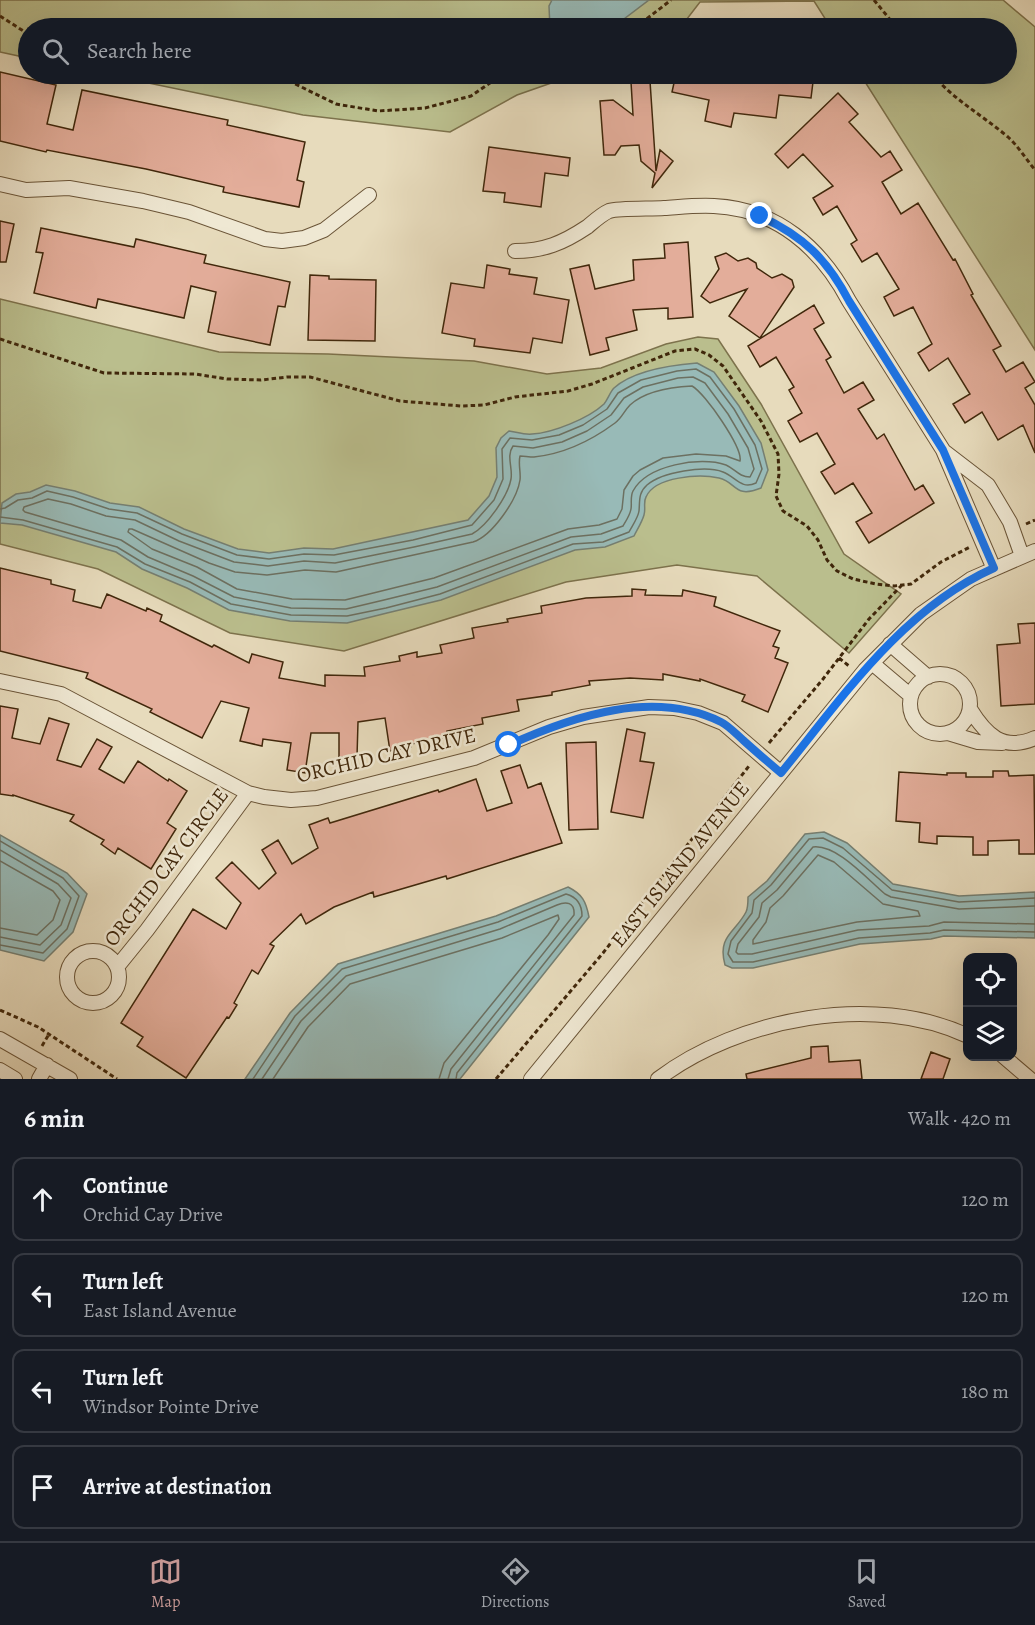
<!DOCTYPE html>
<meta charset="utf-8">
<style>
:root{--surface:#171b24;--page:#20242c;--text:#f1f3f6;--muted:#9ea1a6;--line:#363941;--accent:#c59692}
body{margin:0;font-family:Alegreya,serif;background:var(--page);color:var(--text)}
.controls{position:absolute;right:18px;bottom:18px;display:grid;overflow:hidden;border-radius:12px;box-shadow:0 6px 24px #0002}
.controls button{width:54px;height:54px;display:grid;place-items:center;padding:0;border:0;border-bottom:2px solid var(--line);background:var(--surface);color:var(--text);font:30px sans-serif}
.stop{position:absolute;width:18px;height:18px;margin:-14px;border:4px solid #1a73e8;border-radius:50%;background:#fff}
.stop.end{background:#1a73e8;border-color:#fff;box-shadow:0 2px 6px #0008}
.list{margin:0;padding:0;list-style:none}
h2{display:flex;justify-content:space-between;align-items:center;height:78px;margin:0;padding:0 24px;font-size:26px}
h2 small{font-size:20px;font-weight:400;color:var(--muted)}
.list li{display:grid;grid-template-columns:39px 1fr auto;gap:18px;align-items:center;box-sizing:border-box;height:84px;margin:0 12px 12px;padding:0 12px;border:2px solid var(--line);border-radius:12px}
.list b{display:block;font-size:22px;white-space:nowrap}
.list p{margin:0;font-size:20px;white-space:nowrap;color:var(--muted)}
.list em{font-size:20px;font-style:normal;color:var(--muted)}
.icon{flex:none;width:33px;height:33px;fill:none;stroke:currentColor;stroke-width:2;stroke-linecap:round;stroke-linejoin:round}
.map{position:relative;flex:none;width:1035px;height:1079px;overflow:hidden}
.search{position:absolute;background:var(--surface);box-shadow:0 6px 24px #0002;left:18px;right:18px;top:18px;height:66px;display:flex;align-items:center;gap:15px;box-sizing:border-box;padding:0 21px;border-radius:33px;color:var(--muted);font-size:22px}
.sheet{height:462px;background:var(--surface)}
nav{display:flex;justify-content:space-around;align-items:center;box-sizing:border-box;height:84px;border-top:2px solid var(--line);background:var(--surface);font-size:16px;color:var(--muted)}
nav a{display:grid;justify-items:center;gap:3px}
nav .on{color:var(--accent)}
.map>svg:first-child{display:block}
</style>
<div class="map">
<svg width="1035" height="1079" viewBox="0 0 1035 1079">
<rect width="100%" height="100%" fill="#e7dbbc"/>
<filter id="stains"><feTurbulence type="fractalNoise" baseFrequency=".00333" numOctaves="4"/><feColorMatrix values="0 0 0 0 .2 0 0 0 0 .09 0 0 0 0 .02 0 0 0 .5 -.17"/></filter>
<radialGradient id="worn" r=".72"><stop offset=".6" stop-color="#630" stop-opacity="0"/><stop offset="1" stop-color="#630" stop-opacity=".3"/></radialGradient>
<path fill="#babe8d" stroke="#7d724c" stroke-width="1.5" d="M0 0H562V28H28V58L0 52Z
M639 0H1003L1035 27V350L860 74H1006V28H831L814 1 700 2 680 28H602Z
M105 74H577L517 95 450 132 303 115Z
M0 299 219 352 328 354 474 361 547 374 601 368 666 344 698 337 718 339 761 404 844 554 901 594 849 653 757 576 677 565 566 582 344 651 230 633 98 569 0 544Z"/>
<path fill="#98bab7" stroke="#757f72" stroke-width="1.5" d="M552 0H649L612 28H550L549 6Z
M697 363 714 372 739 406 761 443 768 470 761 488C734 499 737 482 719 478 700 474 655 476 646 497 643 502 646 509 644 515 642 522 637 530 634 536L605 547 575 550 441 600 387 613 347 623 290 621 229 610 187 588 142 569 116 552 22 525 0 523 2 503 16 494 30 492 46 485 75 491 110 503 139 507 184 529 238 549 269 553 304 548 333 549 468 520 489 496 497 477 496 448 501 438 509 431C516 432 525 435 532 434 553 433 589 418 604 404 608 399 610 392 614 388 634 370 672 365 697 363Z
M824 832 847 843 893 884 959 896 1035 892V938L944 936 931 939 860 944 753 968H732L725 965C717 936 735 933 746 912 748 908 748 902 748 897L767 881 805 834Z
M0 835 67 873 87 894 73 932 44 961 0 950Z
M568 887C582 894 586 901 589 917L460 1079H245L290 1013 338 964 496 916Z"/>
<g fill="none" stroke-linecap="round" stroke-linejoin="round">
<path stroke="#6c7061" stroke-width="1.5" d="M693 377 705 383 728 414 748 448 754 469 750 477C739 477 735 469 726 465 700 456 647 465 633 491 630 497 632 503 631 509 630 515 626 521 623 526L601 534 571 537 437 587 384 600 346 609 291 608 234 597 193 576 148 557 121 540 25 512 23 510 24 507 48 499 71 504 106 516 135 520 179 541 234 562 268 566 304 561 335 563 414 547 472 534C487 526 508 496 511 479 513 468 506 456 513 446L533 448 562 442 587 431 611 415 624 398 643 387 678 378Z
M692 386C705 393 743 448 740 461L726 456 696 454 663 458 640 470 633 476 624 490 622 509 617 519 599 525 568 529 434 578 345 600 292 599 237 589 197 567 152 549 128 532 129 529H132L209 563 235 572 267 575 305 570 336 572 473 542C492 536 517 500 520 480 521 472 518 464 520 456 524 456 529 457 534 457 563 454 592 440 615 423 622 418 624 411 630 405 645 391 673 387 692 386Z
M0 509 5 508 18 500 32 498 47 491 73 497 109 509 137 513 182 534 237 555 269 559 304 554 334 555 413 540 472 525 494 500 503 479 502 449 510 438 532 440 559 435 583 425 607 409 618 393 641 380 677 371 696 369 710 377 734 409 755 445 762 469 756 483C741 490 736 477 723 472 705 465 662 472 647 485 638 493 640 501 639 511 638 518 632 526 629 532L603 542 573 544 440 594 386 608 347 616 291 615 231 604 190 582 145 564 117 547 23 520 0 517
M0 841 63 878 79 896 67 929 43 953 0 945
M0 850 58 884 71 898 61 925 40 945 0 937
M818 855 834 862 883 904 918 911 920 916 857 922 753 944V940L766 922 770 908 783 896Z
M0 861 53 891 60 900 53 920 37 935 0 928
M1035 898 959 902 892 890 843 848 823 838 809 839 771 885 754 900 752 913 731 941 728 954 733 962H753L859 938 930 933 944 930 1035 932
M1035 906 959 909 891 897 885 894C867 879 837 844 813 847L777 890 762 903 759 917 738 944 736 952 738 954H752L858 930 929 926 944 922 1035 924
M253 1079 295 1016 342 969 498 922 566 894C577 897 582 905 582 916L457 1073 456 1079
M262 1079 301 1021 346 976 500 929 557 905C566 901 575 902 574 915L451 1069 448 1079
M273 1079 308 1027 350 984 502 938 558 915 559 919 548 935 444 1063 439 1079"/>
</g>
<path fill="#e3ad9a" stroke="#40270b" stroke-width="1.5" d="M0 72 56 85 47 124 73 130 82 90 228 120 227 125 305 142 297 180 304 182 299 207 223 192 224 187 146 169 47 150 46 152 0 141Z
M676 74H814L811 98 779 95 776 118 734 113 731 127 705 121 709 100 672 92Z
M650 81 656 171 660 150 673 161 652 188 655 173 641 161 639 145 621 146 615 155H604L600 101 613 100 633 115 631 82Z
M838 93 858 114 849 122 881 157 890 151 902 170 882 182 901 214 918 203 953 260 955 259 973 294 971 295 1001 346 993 350 1006 372 1023 362 1035 382 1025 388 1035 405V453L1023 425 998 440 982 412 965 423 953 404 970 394 948 358 929 371 918 353 932 344 913 307 894 316 884 297 899 289 877 253 862 262 851 244 857 240 837 206 823 215 813 198 833 186 803 154 788 168 775 154Z
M489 147 570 158 568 176 545 173 541 207 504 202 505 193 483 191Z
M0 221 14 224 6 262H0Z
M41 228 134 247 136 239 206 255 204 263 290 282 285 307 278 306 270 345 208 332 216 292 191 286 184 318 98 299 96 308 34 293 43 253 36 252Z
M688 242 693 317 668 319V308L633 310 637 330 606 338 609 350 590 355 570 269 589 265 595 289 634 280 633 260 665 258 664 244Z
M726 253 738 261 748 258 756 263 757 268 772 278 782 274 792 280 794 287 760 338 729 316 747 289 710 303 701 296 719 269 715 257Z
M487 265 510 269 509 274 537 278 534 294 569 300 562 343 533 338 530 353 474 346 475 339 442 333 451 283 484 288Z
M310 275 329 276V279L376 280 375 341 308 340Z
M814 305 824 323 814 329 831 357 826 360 844 393 863 382 874 400 858 409 877 439 884 434 915 490 923 485 934 503 869 543 856 522 872 513 853 483 835 494 821 472 835 464 817 433 800 442 788 421 802 413 789 390 794 387 776 357 760 367 748 346Z
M0 568 51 580V584L75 590 73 601 101 608 107 594 146 611 147 608 162 615 160 621 212 647 214 645 249 663 252 654 283 662 279 678 325 686V675L365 676 364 667 400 661 399 656 417 652V657L442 653 440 645 474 638 472 628 508 622 507 619 542 613 541 606 586 598 632 596V589L646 590 645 595 682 596 683 590 716 597 714 606 780 631 773 646 779 648 775 658 788 663 768 712 742 701 745 695 700 679V681L663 674V680L630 678 589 681 590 685 552 692V695L517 700 519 711 482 718 483 724 447 731 448 737 411 744V747L390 751 385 718 358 722 357 757H339V733H311L305 773 287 770 291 743 263 739 262 746 240 741 249 708 221 701 202 738 150 712 152 709 86 678 88 673 0 651Z
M1035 623V704L1001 706 997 645 1020 643 1018 624Z
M0 706 18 709 12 738 40 744 49 718 69 724 57 760 81 767 97 739 112 747 99 769 124 783 138 761 168 781 169 779 187 791 167 823 176 829 151 869 118 848 115 854 101 844 104 840 70 821 74 815 13 795V796L0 794Z
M627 729 645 733 640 761 654 763 643 818 611 812Z
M596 742 598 829 569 830 566 743Z
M520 765 528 788 541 783 562 843 447 879 446 876 374 897 373 892 334 907 306 924 301 914 270 944 274 946 258 974 252 970 234 1003 237 1005 229 1018 227 1017 186 1078 137 1046 143 1037 121 1023 193 909 226 929 241 903 216 878 232 862 259 889 276 873 262 850 278 840 292 864 318 848 309 825 328 818 330 823 438 790 439 792 476 779 487 811 512 803 501 771Z
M993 771H1008L1009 776 1034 775 1035 854H1019V840L988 841V855H973V837L937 836V844L919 842 920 823 896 821 899 772 947 775V773H966V777H993Z
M828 1046 829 1062 860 1060 862 1079H747L746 1074 811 1058V1047Z
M931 1052 950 1059 943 1079H921Z"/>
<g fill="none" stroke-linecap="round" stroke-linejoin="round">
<defs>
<path id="minor" d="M0 184 26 190 69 188 143 201 189 212 265 239 282 241 304 238 324 230 369 195
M515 251C544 251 563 243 587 227 593 222 602 214 609 211 619 208 652 209 664 208 680 207 697 205 714 206 777 209 821 248 849 301L943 450 994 569
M945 452 988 485 1010 522 1022 556
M890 644 928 677
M872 663 911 696
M910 704a30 30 0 1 1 60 0a30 30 0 1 1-60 0Z
M0 681 61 694 248 793 264 797 291 800 317 798 474 758 549 727 583 717 649 707 674 708 698 713 723 723 781 773
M970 709C986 735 1003 752 1035 738
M948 733 978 742 1002 743
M67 977a26 26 0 1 1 52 0a26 26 0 1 1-52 0Z
M117 967 147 930 248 793
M0 1039 70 1079
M1003 1056 1030 1079
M0 1070 15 1079
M39 1079 47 1065
M531 1079 865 670 921 614 971 579 1035 551
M658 1079C739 1018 874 992 968 1036"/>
</defs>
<use href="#minor" stroke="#6a5437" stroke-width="16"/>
<path stroke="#40270b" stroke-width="3" stroke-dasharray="4.5 3" stroke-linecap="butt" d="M874 0 897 28
M0 16 28 34
M635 28 671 0
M275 74 336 104 378 111 425 108 471 96 503 74
M932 74C954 100 982 115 1008 137 1018 146 1026 159 1035 170
M0 339 104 373 195 374 227 379 261 380 287 377H310L400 401 461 406 484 405 515 397 568 391 592 384 675 351 695 349 709 355 723 366 761 421 778 454 779 474 776 496 783 511 807 526 818 540 827 560 837 571 853 579 876 584 894 586 911 584 941 562 970 547
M1026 524 1035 520
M839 658 849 666
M769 743 823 679 869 619 902 585
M0 1010 38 1027 117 1079
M42 1046 49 1034
M496 1079 603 953 749 766"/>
<use href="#minor" stroke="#efe8d3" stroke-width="14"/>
</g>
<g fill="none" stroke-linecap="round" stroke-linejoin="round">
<path stroke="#1a73e8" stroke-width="8" d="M509 745C573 716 654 689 721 722 729 726 736 734 743 740 755 751 768 762 781 773 842 698 902 609 994 568L943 450 849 301C827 259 803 236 760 216"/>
</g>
<g text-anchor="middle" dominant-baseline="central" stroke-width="5" stroke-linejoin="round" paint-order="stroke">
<g font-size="21" fill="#40270b" stroke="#efe8d3">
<text transform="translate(386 755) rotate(-13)">ORCHID CAY DRIVE</text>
<text transform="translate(680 864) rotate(-51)">EAST ISLAND AVENUE</text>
<text transform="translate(166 867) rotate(-53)">ORCHID CAY CIRCLE</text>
</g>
</g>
<rect width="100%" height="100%" filter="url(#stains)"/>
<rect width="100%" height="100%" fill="url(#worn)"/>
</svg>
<div class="controls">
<button><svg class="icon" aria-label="locate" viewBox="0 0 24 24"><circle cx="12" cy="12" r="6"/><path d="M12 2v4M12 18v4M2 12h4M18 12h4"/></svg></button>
<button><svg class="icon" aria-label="layers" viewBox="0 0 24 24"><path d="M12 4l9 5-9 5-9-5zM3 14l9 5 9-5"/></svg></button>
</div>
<div class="stop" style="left:509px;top:745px"></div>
<div class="stop end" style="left:760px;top:216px"></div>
<div class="search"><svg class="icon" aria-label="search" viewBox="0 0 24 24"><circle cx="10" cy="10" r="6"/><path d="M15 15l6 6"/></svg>Search here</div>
</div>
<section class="sheet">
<h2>6 min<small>Walk · 420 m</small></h2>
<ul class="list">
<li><svg class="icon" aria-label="ahead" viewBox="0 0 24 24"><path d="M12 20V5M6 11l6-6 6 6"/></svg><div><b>Continue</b><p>Orchid Cay Drive</p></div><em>120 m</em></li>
<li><svg class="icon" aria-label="left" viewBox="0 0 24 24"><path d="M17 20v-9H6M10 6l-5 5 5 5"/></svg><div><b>Turn left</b><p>East Island Avenue</p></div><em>120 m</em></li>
<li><svg class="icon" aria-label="left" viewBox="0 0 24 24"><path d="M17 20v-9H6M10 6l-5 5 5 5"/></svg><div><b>Turn left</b><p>Windsor Pointe Drive</p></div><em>180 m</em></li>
<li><svg class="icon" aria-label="arrive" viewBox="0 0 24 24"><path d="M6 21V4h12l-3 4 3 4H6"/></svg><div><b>Arrive at destination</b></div></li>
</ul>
</section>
<nav>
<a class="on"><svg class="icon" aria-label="map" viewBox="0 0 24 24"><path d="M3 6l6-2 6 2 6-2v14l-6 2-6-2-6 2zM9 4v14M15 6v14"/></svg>Map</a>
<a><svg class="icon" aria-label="directions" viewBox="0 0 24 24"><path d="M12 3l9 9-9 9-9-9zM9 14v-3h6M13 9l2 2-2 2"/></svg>Directions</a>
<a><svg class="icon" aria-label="saved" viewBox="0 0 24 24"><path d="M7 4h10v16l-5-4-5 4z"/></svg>Saved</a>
</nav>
